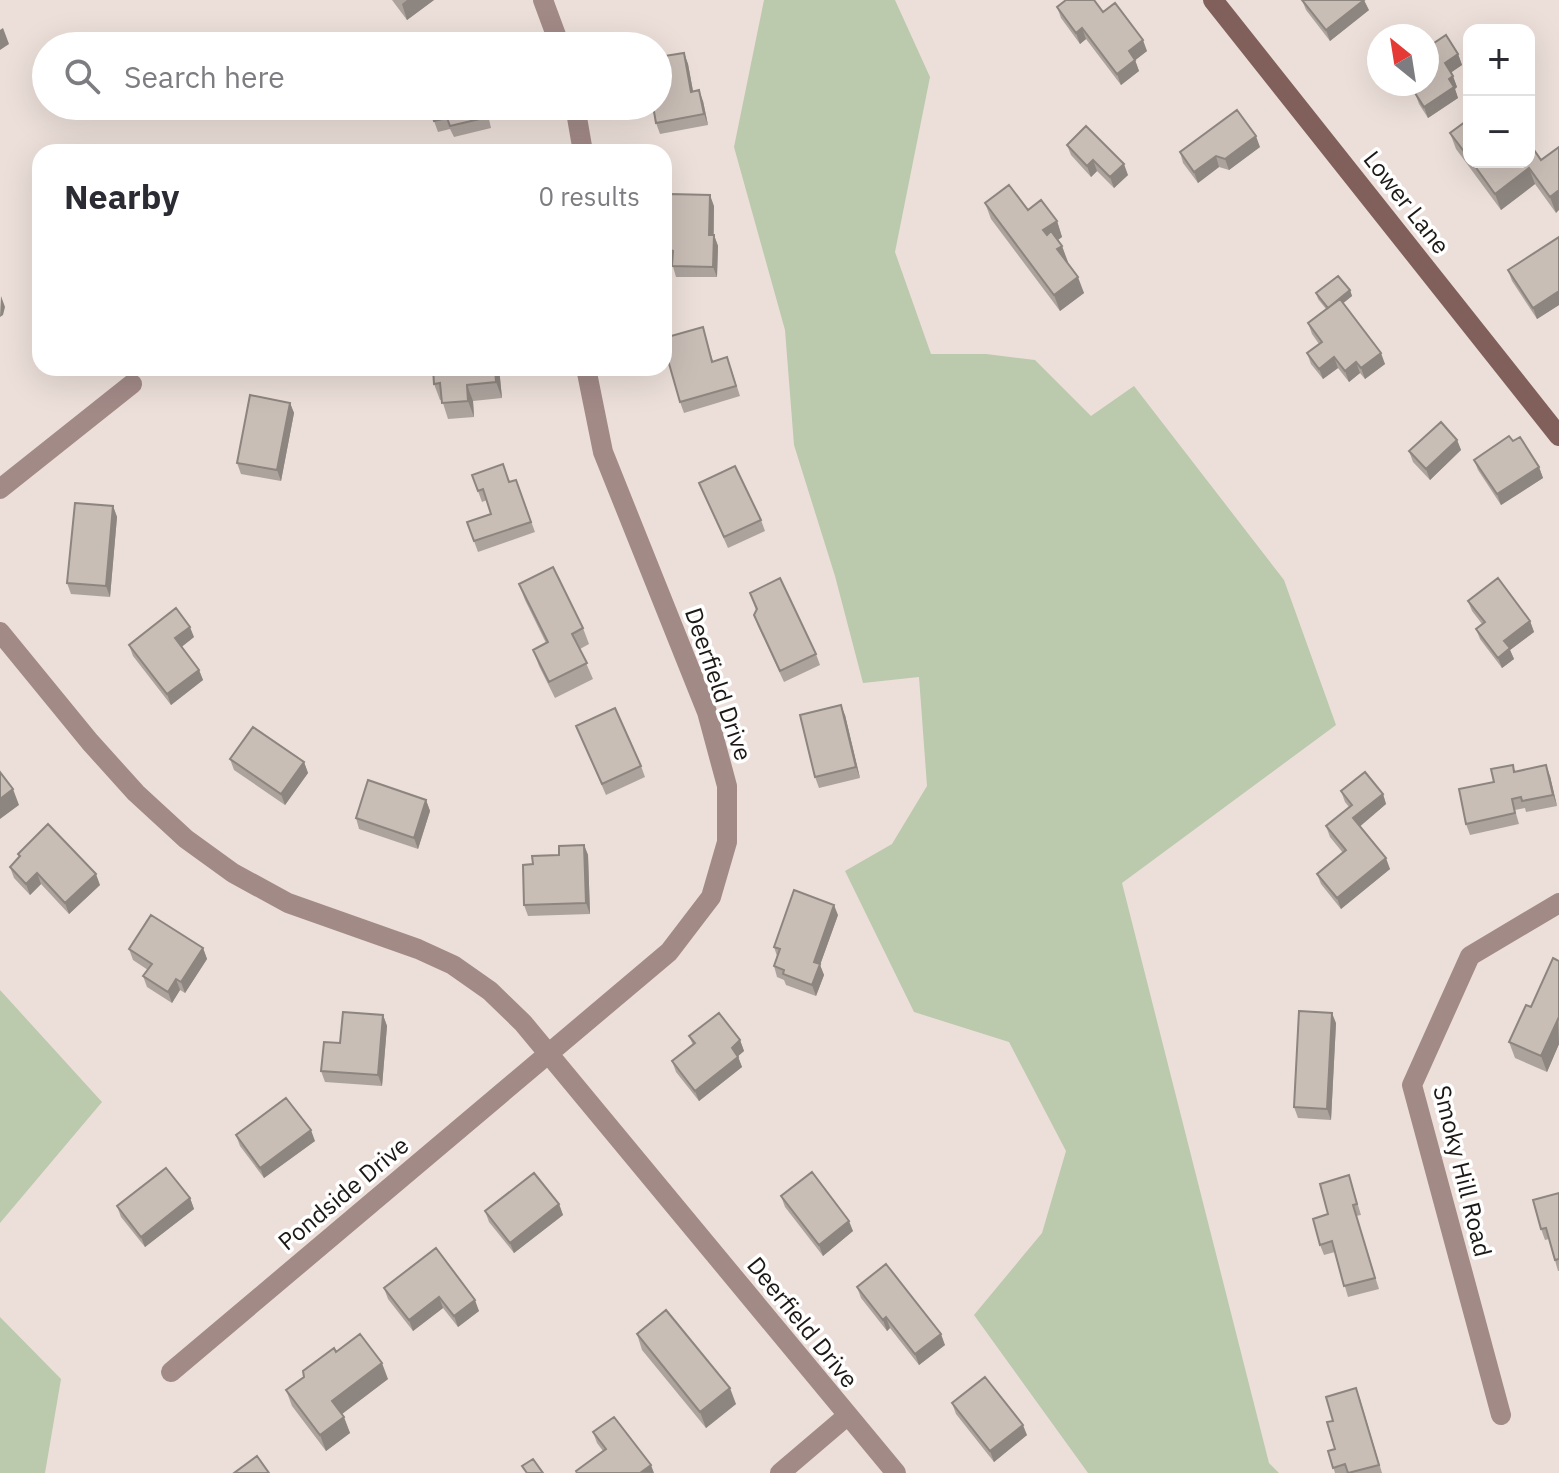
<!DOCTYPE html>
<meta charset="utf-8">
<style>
:root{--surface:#fff;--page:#f2f2f3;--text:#2b2b33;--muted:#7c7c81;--line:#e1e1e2}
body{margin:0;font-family:"IBM Plex Sans",sans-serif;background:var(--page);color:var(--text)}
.controls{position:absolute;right:24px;top:24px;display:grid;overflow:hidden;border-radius:16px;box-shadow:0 8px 32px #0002}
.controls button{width:72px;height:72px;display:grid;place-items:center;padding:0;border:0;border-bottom:2px solid var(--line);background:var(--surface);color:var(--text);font:40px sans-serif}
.compass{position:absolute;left:1367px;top:24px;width:72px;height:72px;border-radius:50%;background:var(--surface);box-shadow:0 8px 32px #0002;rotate:330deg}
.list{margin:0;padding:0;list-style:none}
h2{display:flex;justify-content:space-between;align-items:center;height:104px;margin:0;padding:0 32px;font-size:34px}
h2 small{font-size:26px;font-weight:400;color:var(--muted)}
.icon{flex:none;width:44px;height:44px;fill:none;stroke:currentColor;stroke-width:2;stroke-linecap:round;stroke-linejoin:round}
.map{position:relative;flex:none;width:1559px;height:1473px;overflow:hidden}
.search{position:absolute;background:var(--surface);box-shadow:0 8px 32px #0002;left:32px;top:32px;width:640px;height:88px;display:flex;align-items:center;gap:20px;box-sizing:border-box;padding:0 28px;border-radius:44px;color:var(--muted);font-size:30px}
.panel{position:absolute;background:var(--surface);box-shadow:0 8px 32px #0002;left:32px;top:144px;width:640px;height:232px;border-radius:24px}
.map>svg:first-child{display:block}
</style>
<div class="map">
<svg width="1559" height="1473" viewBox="0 0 1559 1473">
<rect width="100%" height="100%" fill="#ecdfd9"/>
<path fill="#bbc9ac" d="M764 0H895L930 77 895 252 931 354H986L1035 360 1091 416 1134 386 1284 580 1336 725 1122 883 1269 1463 1279 1473H1088L974 1315 1042 1233 1066 1151 1009 1042 914 1012 845 871 892 844 927 786 919 677 863 683 835 576 794 445 785 330 734 147Z
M0 990 102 1102 0 1223Z
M0 1317 61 1379 45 1473H0Z"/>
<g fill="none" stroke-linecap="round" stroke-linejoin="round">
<path stroke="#a28a87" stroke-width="20" d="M543 0 560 46
M575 106 583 152
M0 489 132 384
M0 632 90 742 136 793 186 839 233 873 288 903 418 949 453 965 490 991 523 1023 896 1473
M171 1372 669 952 711 897 727 842V786L707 712 603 452 586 368
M1501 1415 1412 1085 1470 956 1559 903
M780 1473 847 1416"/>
<path stroke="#81605c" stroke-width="20" d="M1213 0 1559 436"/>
</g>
<path fill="#ada39d" d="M392 0H434L407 20Z
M1302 0 1369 10 1330 41 1306 10Z
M1057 7 1103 12 1147 51 1135 60 1139 71 1121 85 1086 39 1080 44 1061 18Z
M1428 47 1458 54 1462 65 1451 72 1457 87 1455 89 1458 98 1428 118 1419 104 1415 93H1416L1410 84H1427Z
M684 53 688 64 693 91 703 101 708 125 660 134 656 123Z
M486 106 491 128 454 137 450 129 438 132 434 121Z
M1469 119V162H1529L1541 160 1556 213 1535 184 1501 210 1456 149 1450 133Z
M1067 145 1128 175 1114 188 1097 171 1091 177 1071 155Z
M1260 147 1229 170 1219 167 1198 183 1183 163 1180 152Z
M985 203 1028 210 1057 221 1062 237 1058 240 1062 246 1067 262 1084 293 1060 311 991 219Z
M714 206V235L718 246 717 277H676L668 249Z
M1559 237V305L1537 319 1512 281 1508 270Z
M1350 290 1352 296 1343 303 1385 364 1365 379 1360 373 1349 382 1338 368 1323 379 1311 364 1307 353 1319 344 1312 334 1308 323 1326 309 1318 299 1316 293Z
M706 338 713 361 731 368 740 396 684 413 680 402Z
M433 368H499L502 398 473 401 474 417 448 419 442 400H440L434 384Z
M290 403 294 413 281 481 241 474 237 463Z
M1457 440 1461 450 1430 480 1413 462 1409 451Z
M1513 441 1539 467 1543 478 1501 505 1478 470 1474 460Z
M516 480 535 532 478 552 467 522 491 514 487 500 482 502 478 491Z
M699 483 761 520 765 531 728 548Z
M113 506 117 517 110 597 71 594 67 583Z
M519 584 583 628 589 644 580 649 593 679 555 698 539 666 533 650 546 643 525 600Z
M750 593 816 654 820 665 784 682 758 626 754 615 756 610Z
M1468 601 1530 621 1534 632 1510 650 1514 659 1502 668 1480 639 1476 629 1482 624 1472 611Z
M194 637 181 647 199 670 203 680 171 705 133 656 129 645Z
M845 715 860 778 819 788 815 777Z
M576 726 641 766 645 777 606 795Z
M230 759 304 762 308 773 285 805 234 770Z
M1513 765 1515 772 1550 776 1557 806 1526 812 1525 808 1515 810 1519 824 1470 835 1466 824 1494 782Z
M1341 791 1383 794 1386 804 1360 826 1390 869 1341 909 1321 884 1317 874 1343 853 1330 837 1326 826 1349 807 1345 802Z
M426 800 430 811 418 849 359 829 356 818Z
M584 845 588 855 590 914 528 916 524 905 533 864Z
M18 854 100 885 69 914 41 884 30 895 14 878 10 867 19 858Z
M838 915 820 965 824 975 816 996 786 985 784 980 777 977 774 966 777 956 774 947Z
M203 948 207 959 185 993 180 990 172 1003 147 987 143 976 148 970 133 960 129 949Z
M1559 961V1044L1547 1072 1515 1058 1509 1042Z
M383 1015 387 1026 382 1086 325 1082 321 1071Z
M1336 1023 1331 1120 1298 1118 1294 1107Z
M689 1036 740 1040 744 1051 738 1056 742 1067 699 1101 676 1072 672 1061 693 1045Z
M236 1135 315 1141 264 1178 240 1146Z
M1349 1175 1361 1215 1356 1216 1379 1289 1348 1297 1335 1252 1324 1255 1320 1245 1328 1214Z
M1559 1193V1271H1558L1549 1239 1545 1240 1541 1229Z
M781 1196 853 1231 823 1256 785 1207Z
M190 1198 194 1209 145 1247 121 1217 117 1206Z
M559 1204 563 1215 514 1253 489 1222 485 1211Z
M436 1248 479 1311 458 1327 443 1308 413 1331 388 1299 384 1288Z
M857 1287 945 1345 919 1365 890 1328 887 1331 861 1298Z
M637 1334 736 1404 706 1428 642 1350Z
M336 1352 388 1379 342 1414 350 1433 326 1451 292 1406 286 1390Z
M1356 1388 1360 1399 1382 1473H1335L1328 1451 1335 1449 1333 1421Z
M952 1403 1027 1435 994 1462 956 1414Z
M593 1432 651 1465 603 1451 597 1443Z"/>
<path fill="#8d857f" d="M407 0H434L407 20 402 4Z
M1364 0 1369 10 1330 41 1326 30Z
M3 28 9 44 0 50V30Z
M1082 28 1086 39 1080 44 1076 33Z
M1143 40 1147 51 1133 62 1129 51Z
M684 53 688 64 695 102 691 92Z
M1458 54 1462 65 1449 74 1445 63Z
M1135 60 1139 71 1121 85 1117 74Z
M1453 76 1457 87 1455 89 1458 98 1428 118 1424 107 1449 79Z
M699 90 703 101 708 125 704 114Z
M1256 136 1260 147 1229 170 1225 159Z
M1216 156 1219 167 1198 183 1194 172Z
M1093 160 1097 171 1091 177 1087 166Z
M1124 164 1128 175 1114 188 1110 177Z
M1529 168 1535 184 1501 210 1495 194Z
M1559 190V210L1556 213 1550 197Z
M710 195 714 206 713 246 709 235Z
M1057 221 1062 237 1049 246 1043 230Z
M714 235 718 246 717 277 713 267Z
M1062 246 1068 262 1063 265 1057 249Z
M1078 277 1084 293 1060 311 1054 295Z
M1350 290 1352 296 1330 314 1328 308Z
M1559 291V305L1537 319 1533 308Z
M1 296 5 307 3 315 0 317Z
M1381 353 1385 364 1365 379 1361 368Z
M1334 357 1338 368 1323 379 1319 369Z
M1356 362 1360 373 1349 382 1345 371Z
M495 368H499L502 398 496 382Z
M467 385 473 401 474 417 468 401Z
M290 403 294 413 281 481 277 470Z
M1457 440 1461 450 1430 480 1426 469Z
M1539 467 1543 478 1501 505 1497 494Z
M113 506 117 517 110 597 106 586Z
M1530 621 1534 632 1510 650 1514 659 1502 668 1498 658 1504 641Z
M190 627 194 637 179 649 175 638Z
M199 670 203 680 171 705 167 694Z
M841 705 845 715 860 778 856 767Z
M304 762 308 773 285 805 281 794Z
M1546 765 1550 776 1557 806 1553 795Z
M13 789 19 805 0 819V799Z
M1383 794 1386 804 1357 829 1353 818Z
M426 800 430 811 418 849 414 838Z
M584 845 588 855 590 914 586 903Z
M1386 858 1390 869 1341 909 1337 898Z
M37 873 41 884 30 895 26 884Z
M96 874 100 885 69 914 65 903Z
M834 905 838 915 820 965 824 975 816 996 812 985 814 962Z
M203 948 207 959 185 993 181 982Z
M176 979 180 990 172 1003 168 992Z
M1332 1013 1336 1023 1331 1120 1327 1109Z
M383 1015 387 1026 382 1086 378 1075Z
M1558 1017 1559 1044 1547 1072 1541 1056Z
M740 1040 744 1051 736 1058 732 1048Z
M738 1057 742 1067 699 1101 695 1091Z
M311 1130 315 1141 264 1178 260 1168Z
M190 1198 194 1209 145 1247 141 1237Z
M559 1204 563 1215 514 1253 510 1243Z
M849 1221 853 1231 823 1256 819 1245Z
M439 1297 443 1308 413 1331 409 1320Z
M475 1300 479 1311 458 1327 454 1316Z
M886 1317 890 1328 887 1331 883 1320Z
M941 1334 945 1345 919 1365 915 1354Z
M382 1363 388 1379 338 1417 332 1401Z
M730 1388 736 1404 706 1428 700 1412Z
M344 1417 350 1433 326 1451 320 1435Z
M1023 1425 1027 1435 994 1462 990 1451Z
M651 1465 654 1473H640Z"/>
<path fill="#c9beb6" stroke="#8d857f" stroke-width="2" d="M1066 0H1094L1103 12 1115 3 1143 40 1129 51 1135 60 1117 74 1082 28 1076 33 1057 7Z
M1302 0H1364L1326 30Z
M1415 28 1420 36H1403Z
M1446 35 1458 54 1445 63 1453 76 1449 79 1454 87 1424 107 1415 93 1418 91 1414 84H1427V46L1428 47Z
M684 53 691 92 699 90 704 114 656 123 653 106H658V57Z
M430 106H485L488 117 450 126 447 118 434 121Z
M1237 110 1256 136 1225 159 1216 156 1194 172 1180 152Z
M1469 119V158L1450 133Z
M1086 126 1124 164 1110 177 1093 160 1087 166 1067 145Z
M1532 147 1541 160 1559 147V190L1550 197 1529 168 1495 194 1472 162H1529V149Z
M1009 185 1028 210 1041 200 1057 221 1043 230 1047 235 1051 231 1062 246 1057 249 1078 277 1054 295 985 203Z
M670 194 710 195 709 235H714L713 267 672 266 673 251 668 249Z
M1559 237V291L1533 308 1508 270Z
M1338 276 1350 290 1328 308 1316 293Z
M1340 299 1381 353 1361 368 1356 362 1345 371 1334 357 1319 369 1307 353 1322 342 1308 323Z
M703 327 712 362 727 357 736 386 680 402 664 346V338Z
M433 368H495L496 382 467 385 468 401 442 403 440 383 434 384Z
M250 395 290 403 277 470 237 463Z
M1441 422 1457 440 1426 469 1409 451Z
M1509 436 1513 441 1520 437 1539 467 1497 494 1474 460Z
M503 464 509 482 516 480 531 522 474 541 467 522 491 514 483 489 478 491 472 475Z
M735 466 761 520 724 537 699 483Z
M75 503 113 506 106 586 67 583Z
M553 567 583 628 572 634 587 663 549 682 533 650 548 642 519 584Z
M780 578 816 654 780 671 754 615 757 609 750 593Z
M1498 578 1530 621 1504 641 1510 648 1498 658 1476 629 1485 622 1468 601Z
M176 608 190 627 175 638 199 670 167 694 129 645Z
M841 705 856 767 815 777 800 715Z
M615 708 641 766 602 784 576 726Z
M253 727 304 762 281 794 230 759Z
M1513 765 1514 772 1546 765 1553 795 1522 801 1521 797 1512 799 1515 813 1466 824 1459 789 1494 782 1491 769Z
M0 772 13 789 0 799Z
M1365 772 1383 794 1353 818 1386 858 1337 898 1317 874 1346 850 1326 826 1352 805 1341 791Z
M368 780 426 800 414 838 356 818Z
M48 824 96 874 65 903 37 873 26 884 10 867 20 856 18 854Z
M584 845 586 903 524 905 523 865 533 864 532 856 559 855V846Z
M794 890 834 905 814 962 820 964 812 985 783 974 784 970 774 966 780 949 774 947Z
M151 915 203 948 181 982 176 979 168 992 143 976 152 964 129 949Z
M1553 958 1559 961V1017L1541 1056 1509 1042 1526 1005 1531 1007Z
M1299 1011 1332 1013 1327 1109 1294 1107Z
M343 1012 383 1015 378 1075 321 1071 324 1042 340 1043Z
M719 1013 740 1040 732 1048 738 1057 695 1091 672 1061 695 1043 689 1036Z
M286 1098 311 1130 260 1168 236 1135Z
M166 1168 190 1198 141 1237 117 1206Z
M812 1172 849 1221 819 1245 781 1196Z
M534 1173 559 1204 510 1243 485 1211Z
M1349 1175 1357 1204 1353 1205 1375 1278 1344 1286 1332 1241 1320 1245 1313 1219 1328 1214 1320 1184Z
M1559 1193V1259L1555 1260 1546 1228 1541 1229 1533 1200Z
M436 1248 475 1300 454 1316 439 1297 409 1320 384 1288Z
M886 1264 941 1334 915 1354 886 1317 883 1320 857 1287Z
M666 1310 730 1388 700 1412 637 1334Z
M360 1334 382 1363 332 1401 344 1417 320 1435 286 1390 304 1377 303 1371 334 1348 336 1352Z
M985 1377 1023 1425 990 1451 952 1403Z
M1356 1388 1379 1465 1348 1473 1345 1464 1333 1468 1328 1451 1335 1449 1327 1422 1333 1421 1326 1397Z
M614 1417 651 1465 640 1473H577L576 1471 606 1449 593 1432Z
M257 1456 269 1473H234Z
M533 1459 543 1473H527L522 1466Z"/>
<g text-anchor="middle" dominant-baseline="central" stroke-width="7" stroke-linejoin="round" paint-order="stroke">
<g font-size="24" fill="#1c1815" stroke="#fff">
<text transform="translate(1407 202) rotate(52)">Lower Lane</text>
<text transform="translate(719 684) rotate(71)">Deerfield Drive</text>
<text transform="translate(1463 1171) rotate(76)">Smoky Hill Road</text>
<text transform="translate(343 1193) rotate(-40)">Pondside Drive</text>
<text transform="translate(803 1322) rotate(51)">Deerfield Drive</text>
</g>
</g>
</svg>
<div class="controls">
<button>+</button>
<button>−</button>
</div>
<svg class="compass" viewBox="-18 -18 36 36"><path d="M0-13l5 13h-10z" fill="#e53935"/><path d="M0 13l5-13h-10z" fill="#7c7c81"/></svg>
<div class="search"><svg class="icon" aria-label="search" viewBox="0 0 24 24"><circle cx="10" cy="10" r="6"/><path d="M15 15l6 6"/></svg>Search here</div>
<section class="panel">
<h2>Nearby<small>0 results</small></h2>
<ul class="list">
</ul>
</section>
</div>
